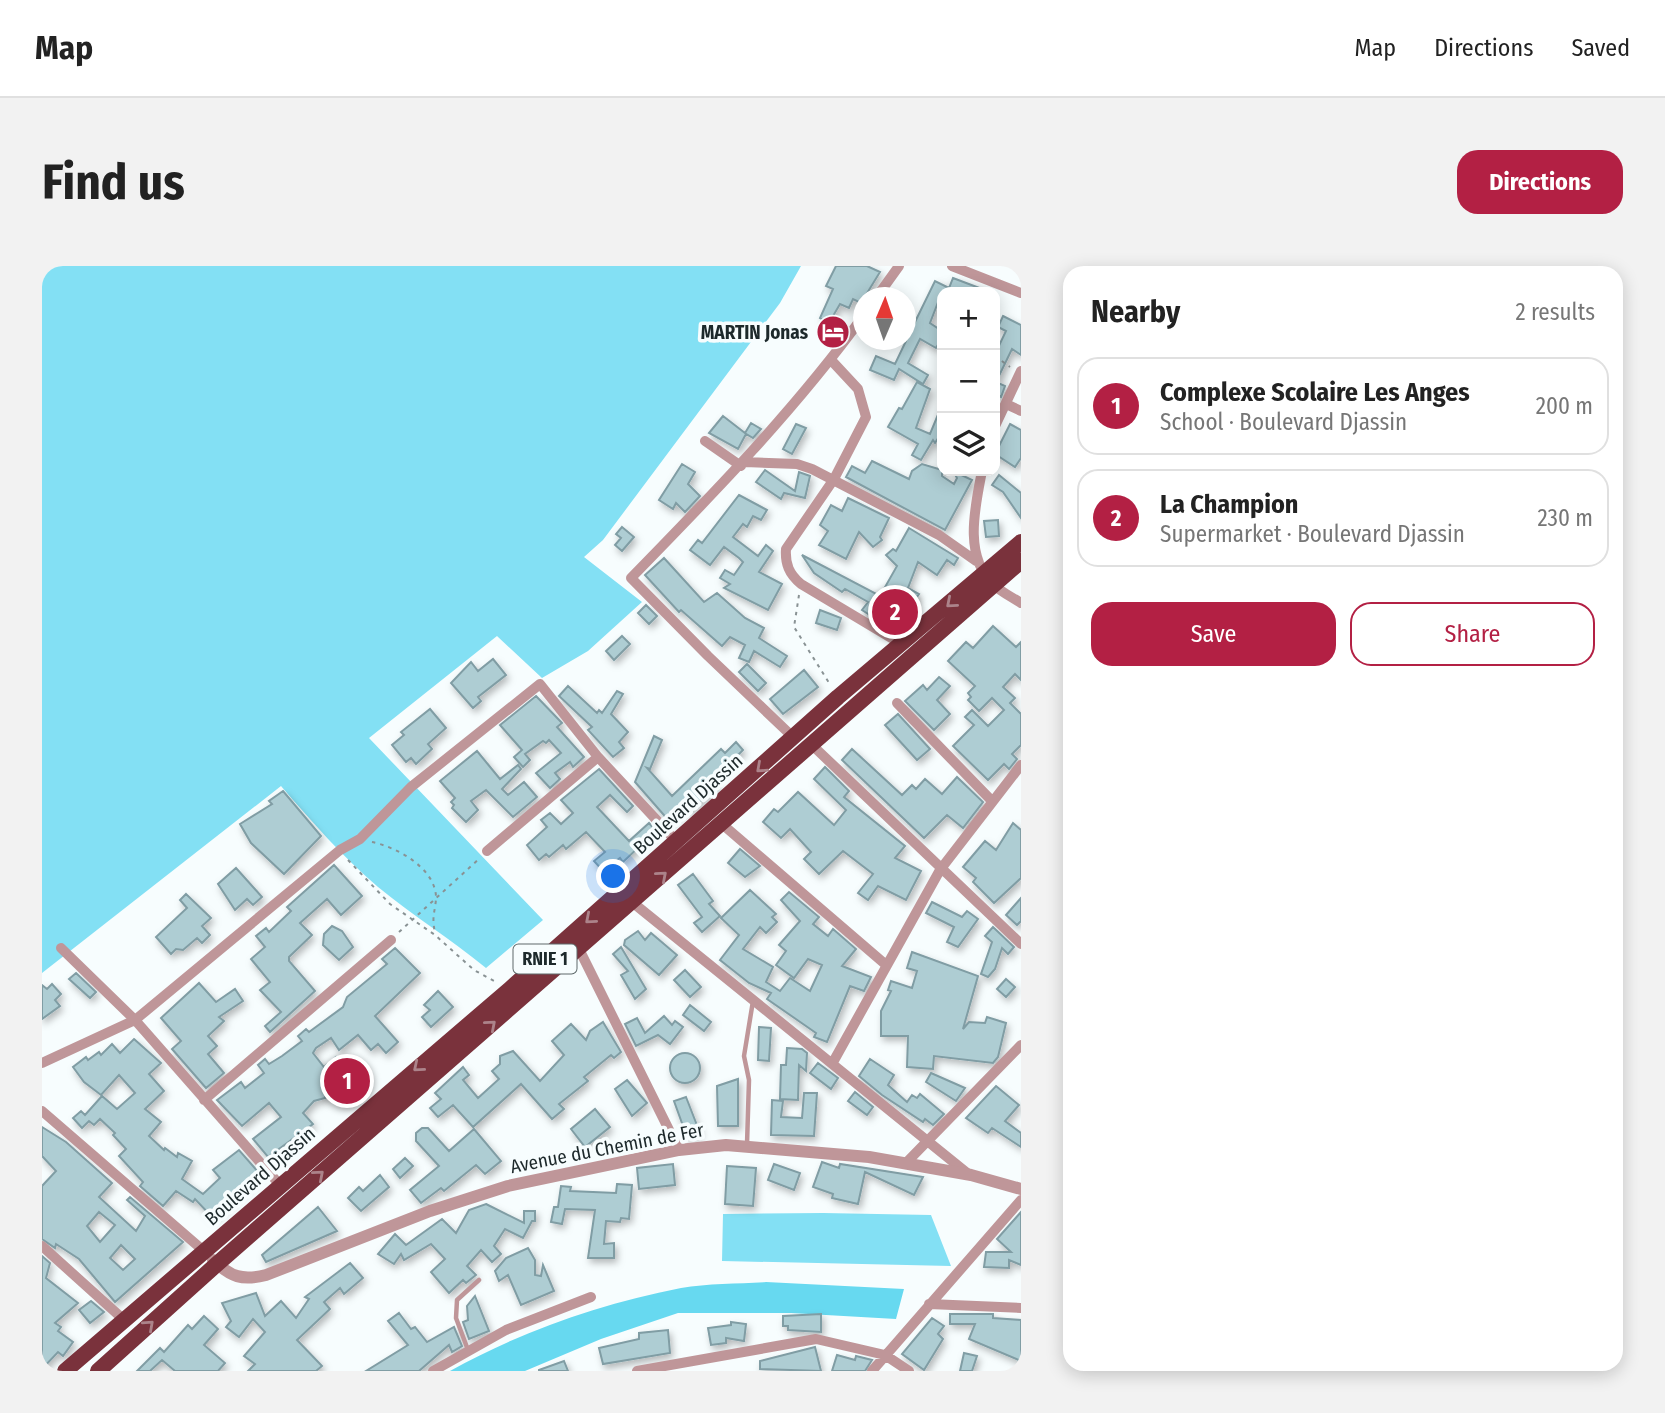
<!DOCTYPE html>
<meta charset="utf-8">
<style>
:root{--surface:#fff;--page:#f2f2f2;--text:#222;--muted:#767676;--line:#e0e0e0;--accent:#b32044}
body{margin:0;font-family:"Fira Sans Condensed",sans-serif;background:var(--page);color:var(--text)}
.controls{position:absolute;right:21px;top:21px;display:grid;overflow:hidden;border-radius:14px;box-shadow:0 4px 18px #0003}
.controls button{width:63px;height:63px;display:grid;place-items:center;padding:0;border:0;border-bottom:2px solid var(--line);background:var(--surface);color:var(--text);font:35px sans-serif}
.compass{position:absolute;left:811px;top:21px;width:63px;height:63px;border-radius:50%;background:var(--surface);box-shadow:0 4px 18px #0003;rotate:2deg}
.you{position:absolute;left:572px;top:611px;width:24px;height:24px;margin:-18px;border:5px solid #fff;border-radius:50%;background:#1a73e8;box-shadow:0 0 0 10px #1a73e833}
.badge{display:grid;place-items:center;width:46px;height:46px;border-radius:50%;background:var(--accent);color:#fff;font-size:23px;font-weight:700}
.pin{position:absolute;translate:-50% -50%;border:4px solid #fff;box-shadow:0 2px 7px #0006}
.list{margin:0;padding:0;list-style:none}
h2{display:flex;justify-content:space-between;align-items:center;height:91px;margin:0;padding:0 28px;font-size:30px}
h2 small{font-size:23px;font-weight:400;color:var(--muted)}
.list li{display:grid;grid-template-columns:46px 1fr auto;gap:21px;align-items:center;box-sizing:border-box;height:98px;margin:0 14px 14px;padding:0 14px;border:2px solid var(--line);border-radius:21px}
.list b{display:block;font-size:26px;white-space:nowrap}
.list p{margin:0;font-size:23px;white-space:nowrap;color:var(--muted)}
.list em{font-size:23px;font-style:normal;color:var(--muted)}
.actions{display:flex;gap:14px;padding:21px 28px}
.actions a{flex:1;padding:16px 0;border:2px solid var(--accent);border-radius:21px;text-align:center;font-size:24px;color:var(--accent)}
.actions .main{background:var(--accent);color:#fff}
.icon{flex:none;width:38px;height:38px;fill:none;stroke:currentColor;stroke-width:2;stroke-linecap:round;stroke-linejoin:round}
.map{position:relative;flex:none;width:979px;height:1105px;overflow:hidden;border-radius:21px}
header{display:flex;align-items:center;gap:42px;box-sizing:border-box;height:98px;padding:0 35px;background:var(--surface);border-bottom:2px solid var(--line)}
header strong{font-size:33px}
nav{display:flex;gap:38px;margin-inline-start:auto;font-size:24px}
.intro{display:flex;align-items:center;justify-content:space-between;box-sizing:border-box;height:168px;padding:0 42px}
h1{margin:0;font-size:49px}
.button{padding:18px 32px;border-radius:21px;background:var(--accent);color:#fff;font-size:24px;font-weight:700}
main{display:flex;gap:42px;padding:0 42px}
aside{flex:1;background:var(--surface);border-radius:21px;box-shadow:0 4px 18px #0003}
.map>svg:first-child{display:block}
</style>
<header>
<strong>Map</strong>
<nav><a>Map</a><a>Directions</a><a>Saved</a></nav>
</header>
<div class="intro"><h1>Find us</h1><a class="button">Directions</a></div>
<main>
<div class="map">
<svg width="979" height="1105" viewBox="0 0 979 1105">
<defs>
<filter id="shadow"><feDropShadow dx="2.5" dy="4" stdDeviation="3.5" flood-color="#0004"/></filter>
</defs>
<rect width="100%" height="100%" fill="#f7fdfe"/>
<path fill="#83e0f4" d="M0 0H759L738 37 561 274 542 291 600 336 546 385 500 412 455 370 327 472 501 654 444 702C409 673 371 650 336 621 300 590 270 556 239 520L0 707Z
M781 947 889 949 909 1000 680 995 681 948Z"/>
<path fill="#67d9f0" d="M724 1016 862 1023 854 1053 749 1047H636L559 1073 483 1105H408C480 1065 558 1038 639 1022 666 1017 697 1018 724 1016Z"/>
<path fill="#aecdd3" stroke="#809da4" stroke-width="2" fill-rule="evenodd" filter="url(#shadow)" d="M794 0H825L838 6 819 37 811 33 807 42 798 38 787 57 778 52 791 23 784 20Z
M911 12 948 26H900L888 57 900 65V72L894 82 878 73 866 97 886 109 881 118 857 103 852 114 828 104 834 90 853 98 864 75V56L871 60 893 15 907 22Z
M961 50 979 59V89L970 83 954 116 963 120 959 131 953 128V88L964 65 956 61Z
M875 116 888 123 874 162 888 168 900 139V166L893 177 891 174 879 194 870 189 876 178 846 161 857 142 860 143Z
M681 150 703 167 709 157 719 163 711 172 704 168 696 183 667 167Z
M754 158 764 162 750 188 741 183Z
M968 158 979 164V192L973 201 953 188Z
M830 195 867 213 870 205 880 198 900 204V210L912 218 915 212 911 205 930 214 903 264 804 211 810 200 823 207Z
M640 198 653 206 646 218 658 230 643 246 634 237 631 243 617 234Z
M723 204 753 225 757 206 768 210 763 232 742 227 739 233 714 216Z
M957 209 979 227V252L961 226 950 219Z
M697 229 725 244 719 254 711 250 705 261 701 258 691 271 716 290 724 279 731 285 717 306 740 318 726 344 682 322 688 318 678 312 683 304 692 309 701 296 697 292 682 281 668 299 648 284 656 274 660 277Z
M806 232 847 252 838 271 840 274 831 281 817 266 804 293 777 279 786 265 778 259 789 239 800 245Z
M956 254 957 270 944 271 942 255Z
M580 261 592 271 580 285 573 279 579 272 574 268Z
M867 262 916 292 912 299 905 294 895 309 876 296 866 322 877 328 858 354 850 349 843 359 820 344 826 336 803 323 800 326 772 307 760 289 838 330 855 300 844 289 851 283 854 285Z
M622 292 662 336 675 327 703 352 722 362 717 372 745 390 738 401 712 385 707 396 697 392 703 379 688 371 680 380 639 344 637 346 603 309Z
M604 339 615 350 607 358 596 347Z
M778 344 799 352 795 364 774 357Z
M951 360 974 381 979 376V414L973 408 961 421 973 432 968 437 979 448V479L970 488 975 493 967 503 962 498 946 514 911 480 932 459 923 451 930 444 946 460 962 444 950 432 937 445 926 434 929 431 926 427 933 420 906 395 924 376 931 382Z
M580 370 588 378 572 394 564 385Z
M451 393 464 409 436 431 439 435 431 442 409 417 429 396 436 405Z
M705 398 724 417 716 425 697 406Z
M762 404 776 421 741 448 728 433Z
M897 411 908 420 895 434 908 448 892 464 863 435 881 419 885 424Z
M526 420 555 447 557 444 560 447 575 425 581 428 569 448 586 466 577 476 582 482 571 491 546 464 550 461 517 430Z
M494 430 520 457 515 461 542 491 531 501 528 496 513 507 518 513 508 522 494 507 519 487 507 474 504 477 501 475 483 488 488 494 481 501 472 491 480 484 458 459Z
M388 443 404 462 386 478 390 483 374 498 369 492 364 496 350 479 362 469 359 466Z
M856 448 888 483 875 494 843 459Z
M612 470 620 474 608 503 605 502 630 530 679 483 683 487 694 476 701 484 670 516 675 520 648 545 645 542 628 556 593 516Z
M810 483 860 529 870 519 874 523 883 513 900 528 915 511 941 536 921 562 905 549 882 572 800 494Z
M435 485 458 513 476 499 479 503 460 523 466 529 482 516 495 531 471 551 444 524 429 535 436 544 424 556 410 542 412 539 409 536 413 532 398 515Z
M783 501 807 525 802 531 863 580 853 592 879 605 864 634 836 620 826 634 816 627 831 608 801 585 777 608 762 593 769 586 748 563 739 572 721 556 732 543 736 546 756 526 792 559 804 544 772 513Z
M557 503 591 540 585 546 568 529 555 541 570 557 587 575 607 557 614 565 581 596 578 592 561 605 552 595 563 586 544 566 524 583 521 579 507 591 504 588 497 594 485 579 505 561 499 554 508 547 519 558 531 547 519 534Z
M241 525 279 570 242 608 209 577 198 558 230 538 227 535Z
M971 557 979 564V612L952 637 931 616 934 612 921 601 943 575 954 584Z
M698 583 718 600 703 611 686 597Z
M292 599 320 630 299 649 285 633 258 657 270 669 247 691V695L273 725 228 766 223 760 239 746 218 724 228 716 209 693 223 681 214 670 224 662 227 666 249 645 245 641Z
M194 602 220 631 211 639 205 633 193 644 176 618Z
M651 608 671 635 667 638 678 650 660 666 652 657 660 651 636 619Z
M708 624 734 648 730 651 735 656 724 667 718 661 701 683 731 701 724 716 738 725 748 712 768 725 780 699 766 693 752 712 734 699 744 685 737 679 758 655 739 634 747 626 777 651 771 658 786 670 791 663 814 683 800 700 829 711 822 725 808 720 785 776 772 771 774 767 725 733 729 727 707 717 678 694 697 669 679 652Z
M144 628 169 652 160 660 168 669 160 677 155 672 141 684 134 683 129 688 114 671 145 642 138 634Z
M979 632V655L975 659 964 649Z
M890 636 920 651 925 645 936 653 916 681 905 676 912 661 884 647Z
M290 660 300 665 311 681 297 694 281 679 282 668Z
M951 661 972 681 966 688 960 682 953 703 946 711 939 708 950 676 943 670Z
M596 665 603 674 609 667 635 689 617 709 582 679 583 674Z
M579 681 604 723 593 733 579 709 586 705 571 688Z
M353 682 378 707 333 750 356 776 344 787 336 778 329 784 316 769 297 784 289 772 274 782 271 787 282 801 294 791 318 819 307 829 283 806V832L272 835 261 847 271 858 226 891 211 873 239 851 227 837 200 860 175 834 199 816 203 822 222 807 216 799 223 793 227 798 240 790 260 775 256 770 264 763 267 766 301 741 305 731 345 698 340 693Z
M870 686 936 710 921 763 927 756 943 757 945 751 964 757 956 791 951 797 892 790 891 803 865 801 866 770H839V745L849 725 846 724 849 715 870 722 875 705 865 702Z
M643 704 659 721 648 731 632 714Z
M34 707 54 726 48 732 27 713Z
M964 713 973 721 964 731 955 723Z
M157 717 174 736 193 723 201 735 177 751 182 755 166 770 175 780 166 788 182 807 164 822 130 783 139 775 119 752Z
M10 718 19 728 13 734 18 740 0 753V719L5 723Z
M396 725 411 741 389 761 380 751 388 744 382 739Z
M648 739 669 756 662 765 641 749Z
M622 750 630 759 633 755 641 761 628 778 616 769 594 780 583 758 595 752 603 767Z
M561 756 579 786 572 792 569 789 542 811 546 815 517 838 522 843 510 853 479 818 431 861 411 839 396 851 388 842 399 833 393 827 421 801 427 809 421 814 436 832 457 813 450 805 458 798V790L471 785 498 815 522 789 510 775 529 758 544 774 548 765Z
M717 761 729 762 727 795 716 794Z
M92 773 119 797 107 808 122 825 103 843 119 856 107 870 122 884 123 882 135 891 136 887 150 895 140 913 161 928 178 912 171 904 197 884 218 908 171 952 153 933 151 936 134 925 121 940 98 920 101 916 77 890 84 883 71 869 73 867 58 853 52 859 47 855 40 862 31 852 39 845 43 849 60 830 75 843 93 827 77 809 59 829 42 816 31 801 44 791 46 794 57 786 59 789 70 778 78 787Z
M745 782 760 783 765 787 764 805 757 799 756 834 738 833 739 799H744Z
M628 802a15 15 0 1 1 30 0a15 15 0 1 1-30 0Z
M828 793 852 809 846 819 865 836 870 829 875 832 878 828 902 848 891 859 883 853 881 856 840 829 817 810Z
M776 797 796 812 789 823 768 807Z
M889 807 923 822 914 835 884 816Z
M696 813V860H676L675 820Z
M585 814 605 837 590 850 573 823Z
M954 820 977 839 963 855 979 867V881L950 862 946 867 924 852Z
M813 826 831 841 825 849 806 835Z
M762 827H775L772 870 729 869 730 834 741 835 739 851 760 852Z
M644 831 658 867 645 871 632 835Z
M553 843 568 861 543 881 529 863Z
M0 861 24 876 70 917 57 931 94 965 103 950 85 934 88 931 141 976 73 1036 37 993 14 978 13 982 0 973V920L14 905 0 890ZM57 946 73 959 58 976 45 960ZM79 979 93 993 81 1004 68 992Z
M380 862H386L407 885 432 863 459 895 443 908 434 899 402 925 399 922 379 937 368 924 397 900 374 875V867Z
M363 892 371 900 358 912 351 903Z
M780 896 797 902 798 898 881 911 872 929 823 906 816 938 790 932 791 928 771 921Z
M631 898 633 919 597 923 595 902Z
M732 898 758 907 752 924 726 914Z
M685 900 714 902 711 940 683 938Z
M338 909 347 921 319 945 306 932 317 921 321 925Z
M575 918 590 919 587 953 579 952 578 956 564 955 562 978 572 977V992H546L553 944 523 943 520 958 509 956 512 941H516L519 920 529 921 528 925 574 927Z
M444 938 482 957V945H493V955H490L481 972 463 963 452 980 459 988 450 996 439 984 425 1000 434 1009 424 1017 421 1014 407 1027 389 1006 403 993 389 978 362 994 359 988 352 998 336 988 353 968 364 979 400 953 414 967 427 944Z
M276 941 295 965 224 996 220 989Z
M979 946V999L967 994V1002L942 1001 944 986H969L955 973Z
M486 982 493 994V1009L499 1010 501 999 512 1025 479 1039 466 1009 457 1015 453 1005 464 992Z
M0 990 8 997 4 1012 36 1037 13 1057 19 1061 16 1065 31 1076 21 1090 16 1086 0 1103Z
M308 997 321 1012 302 1028 298 1022 282 1036 288 1043 255 1074 280 1100 274 1105H206L213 1098 202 1090 223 1066 211 1053 197 1071 184 1061 189 1055 180 1037 214 1027 223 1050 239 1035 254 1052 267 1033 263 1031Z
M433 1030 447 1065 427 1073 421 1056 426 1054 425 1040Z
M49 1035 62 1046 48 1057 37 1044Z
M357 1047 369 1063 373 1061 385 1076 412 1061 420 1080 410 1086 407 1079 377 1105H324L366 1079 346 1055Z
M779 1048V1066L746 1064V1060H741V1050Z
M908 1048H951V1052L979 1054V1095L927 1073 933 1058H908Z
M162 1050 176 1063 162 1079 183 1097 176 1105H133L120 1094 108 1105H95L118 1082 122 1086 146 1059 150 1063Z
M890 1052 902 1060 896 1068 901 1073 882 1104 860 1088Z
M689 1056 704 1058 702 1075 684 1072V1077L669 1079 666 1062 689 1059Z
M626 1064 628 1087 561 1098 557 1082 597 1073V1067Z
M773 1081 779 1105 718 1103V1095Z
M922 1087 935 1090 930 1105H918Z
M795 1089 813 1094 814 1090 830 1094 823 1105H790Z
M522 1095 526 1105H497V1104Z"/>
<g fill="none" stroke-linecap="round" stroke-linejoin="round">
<path stroke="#899294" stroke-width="2" stroke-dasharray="3.5 5" stroke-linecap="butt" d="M953 90 968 101
M757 329 752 361 789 420
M330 576C354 581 392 601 394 630 394 645 389 648 393 667
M306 594 348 638 393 669 432 704 454 716
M357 666 438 592"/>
<path stroke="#bf9699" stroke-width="4.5" d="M705 878 707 814 702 790 711 735
M426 1084 414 1052 415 1034 437 1014"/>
<path stroke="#bf9699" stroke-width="10" d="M910 0 979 27
M834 32 857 0
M789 94 816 123 824 151 792 213 744 283C743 298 747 308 759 318L861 379
M964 138 979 145
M953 160 979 105
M663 175 699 200
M703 196 755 198 770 203 897 269 934 295
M940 205C933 241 921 291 952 319 959 326 970 331 979 337
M855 437 950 535
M752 472 666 390 589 312C671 228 752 145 822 49
M770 479 979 678
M680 558 843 698
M445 585 556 491
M590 636 925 907
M19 682 93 754 238 919
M537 683 637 884
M0 797 93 754 298 584 318 573 369 521 498 418 556 491 635 576
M790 798 898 604 979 499
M162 834 349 674
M0 845 163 986
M864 897 979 779
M0 980 81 1053
M887 1038 979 1042
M391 1105 464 1064 549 1031
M595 1105 774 1073 843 1089 867 1105
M830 1105 979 934"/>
<path stroke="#bf9699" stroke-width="12" d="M171 994C189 1011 200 1015 224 1009L388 945 466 920 637 884 684 879 827 891 929 909 979 923"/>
<path stroke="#7a323c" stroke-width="16" d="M23 1105 468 723 796 431 979 276
M56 1105 175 998 979 295"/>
</g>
<defs><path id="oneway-chevron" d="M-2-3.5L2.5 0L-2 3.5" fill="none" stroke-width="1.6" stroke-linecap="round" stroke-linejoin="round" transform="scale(1.75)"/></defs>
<g stroke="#ac838a">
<use href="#oneway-chevron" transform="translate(909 337) rotate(139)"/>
<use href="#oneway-chevron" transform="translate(719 502) rotate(138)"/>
<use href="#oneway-chevron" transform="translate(620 610) rotate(-41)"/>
<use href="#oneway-chevron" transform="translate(548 653) rotate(139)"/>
<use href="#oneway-chevron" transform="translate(449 759) rotate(-41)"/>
<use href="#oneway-chevron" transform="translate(376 801) rotate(140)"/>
<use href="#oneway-chevron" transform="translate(277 909) rotate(-41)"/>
<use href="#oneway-chevron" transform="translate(107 1059) rotate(-42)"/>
</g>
<defs>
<symbol id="hotel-disc" viewBox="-11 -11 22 22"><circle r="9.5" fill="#b32044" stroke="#f7fdfe"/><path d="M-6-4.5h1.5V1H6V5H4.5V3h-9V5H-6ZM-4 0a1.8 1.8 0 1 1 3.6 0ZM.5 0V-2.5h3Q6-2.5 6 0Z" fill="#fff"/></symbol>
</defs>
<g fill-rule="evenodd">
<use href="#hotel-disc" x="772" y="47" width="38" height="38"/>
</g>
<g text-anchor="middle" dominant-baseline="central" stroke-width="7" stroke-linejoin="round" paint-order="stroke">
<rect fill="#f7fdfe" stroke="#5e696a" stroke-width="2" x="471.5" y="678.5" width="63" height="29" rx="5"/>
<g font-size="18" font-weight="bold" fill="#1d292b">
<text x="503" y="693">RNIE 1</text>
</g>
<g font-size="19" font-weight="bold" fill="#1d292b" stroke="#f7fdfe" text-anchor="end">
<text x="766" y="66">MARTIN Jonas</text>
</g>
<g font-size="19" fill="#1d292b" stroke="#f7fdfe">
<text transform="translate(646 538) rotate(-42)">Boulevard Djassin</text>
<text transform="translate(565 882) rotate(-11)">Avenue du Chemin de Fer</text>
<text transform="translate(218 910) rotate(-41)">Boulevard Djassin</text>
</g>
</g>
</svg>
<div class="controls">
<button>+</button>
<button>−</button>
<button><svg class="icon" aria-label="layers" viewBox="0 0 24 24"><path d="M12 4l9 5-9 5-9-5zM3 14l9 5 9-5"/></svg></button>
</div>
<svg class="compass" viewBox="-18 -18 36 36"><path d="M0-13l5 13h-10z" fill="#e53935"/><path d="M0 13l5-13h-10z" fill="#767676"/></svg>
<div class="you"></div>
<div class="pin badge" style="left:305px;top:815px">1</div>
<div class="pin badge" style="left:853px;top:346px">2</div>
</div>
<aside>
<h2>Nearby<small>2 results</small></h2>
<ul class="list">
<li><span class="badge">1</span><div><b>Complexe Scolaire Les Anges</b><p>School · Boulevard Djassin</p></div><em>200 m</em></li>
<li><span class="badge">2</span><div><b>La Champion</b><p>Supermarket · Boulevard Djassin</p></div><em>230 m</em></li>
</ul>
<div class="actions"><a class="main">Save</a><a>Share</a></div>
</aside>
</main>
